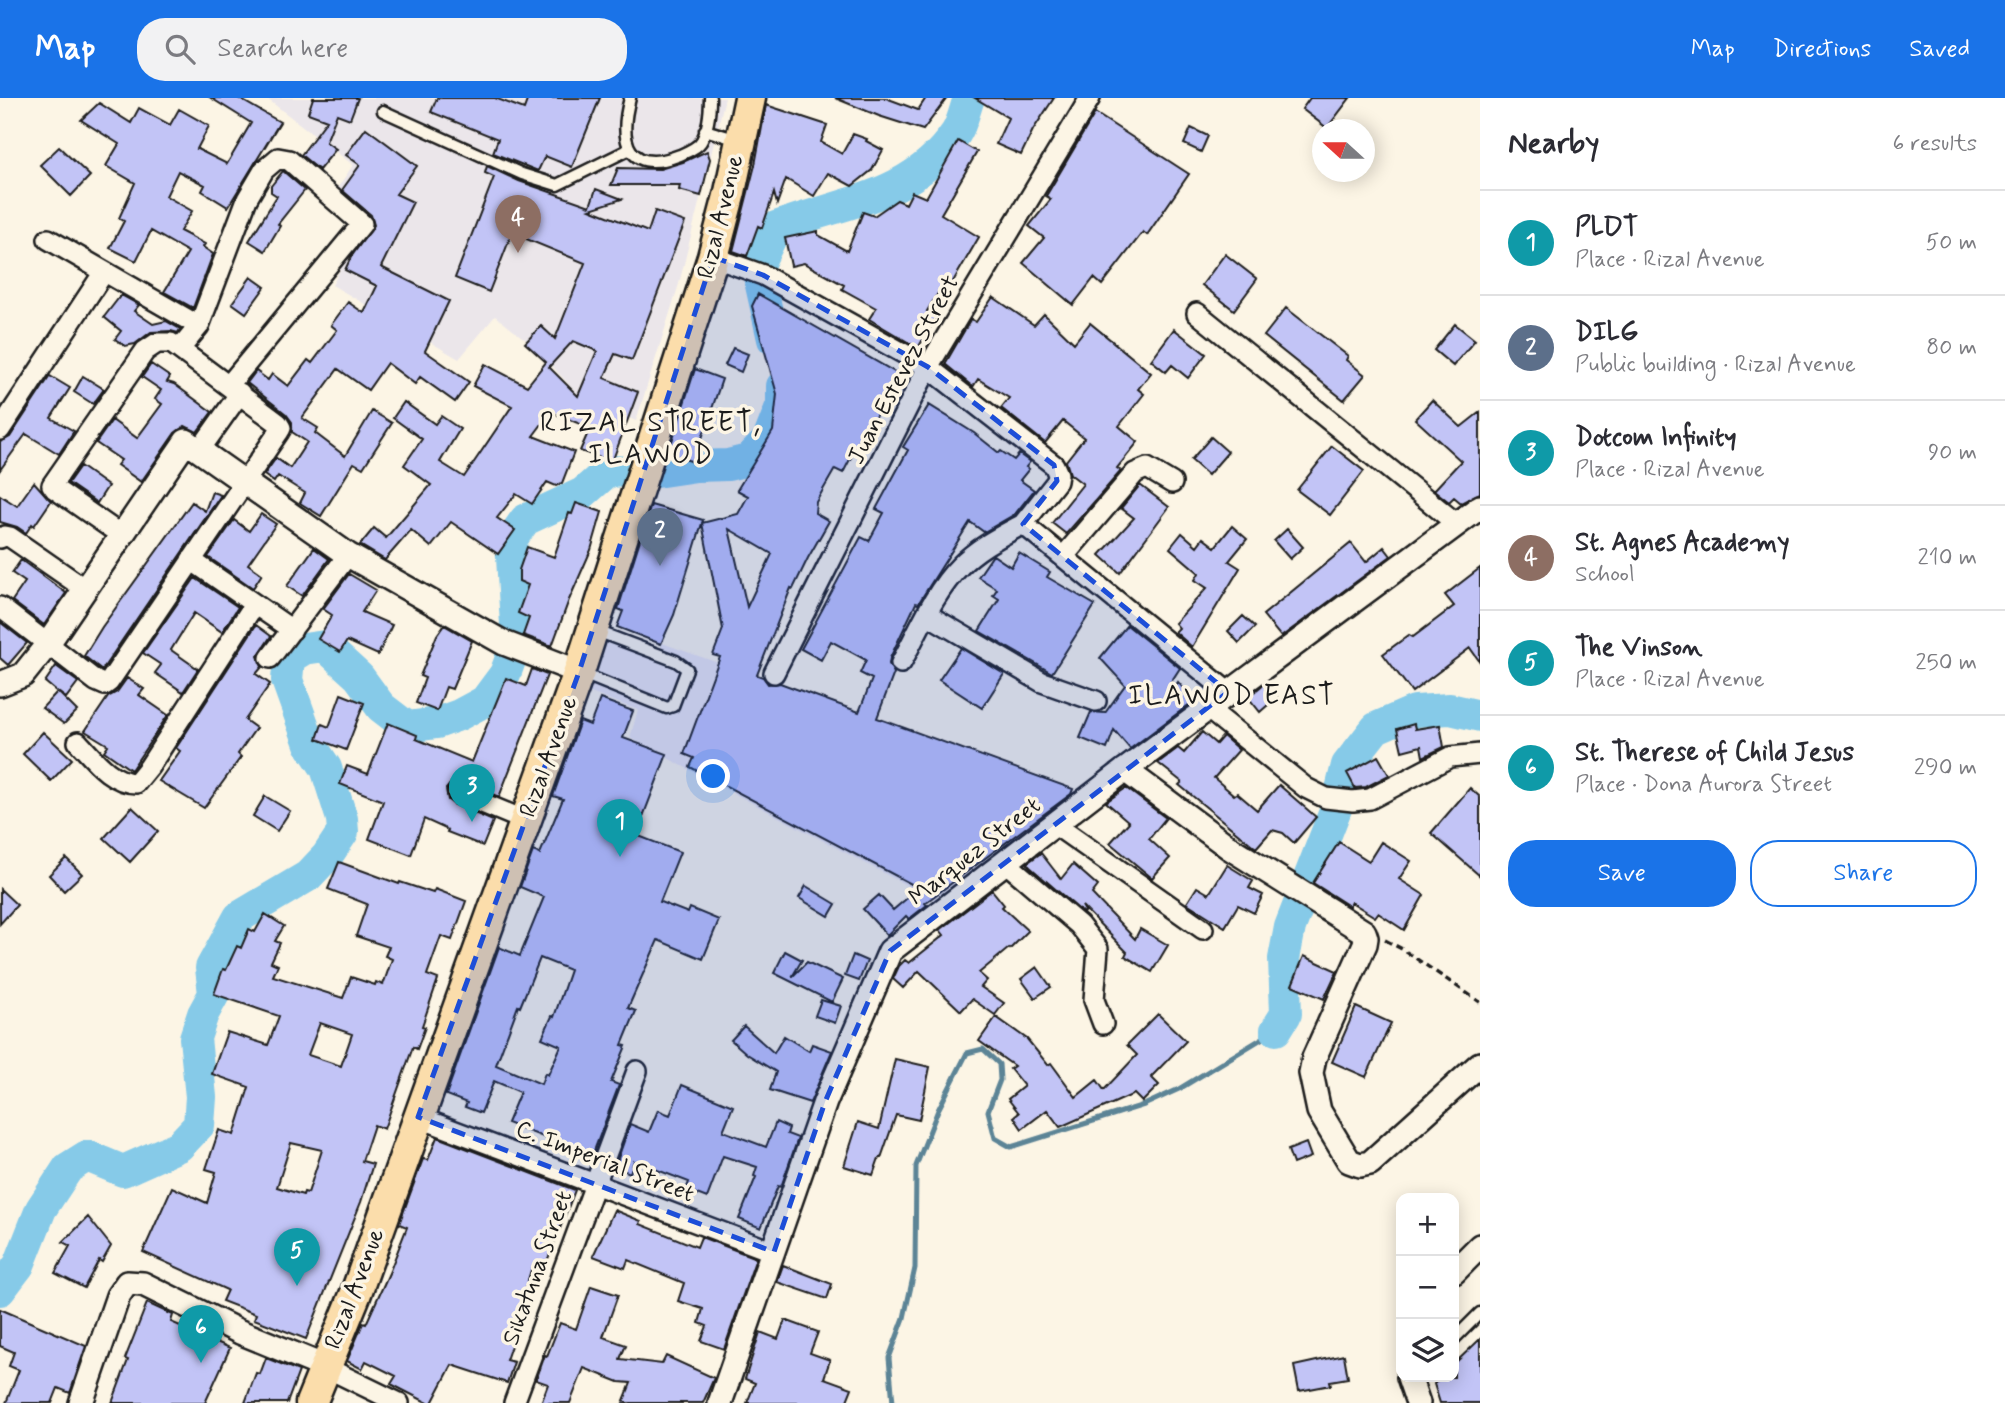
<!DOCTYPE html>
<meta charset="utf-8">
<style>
:root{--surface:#fff;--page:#f2f2f3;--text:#2b2b33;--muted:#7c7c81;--line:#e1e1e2;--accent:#1a73e8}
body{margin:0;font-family:Mynerve,sans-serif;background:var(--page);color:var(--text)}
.controls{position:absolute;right:21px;bottom:21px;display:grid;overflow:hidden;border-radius:14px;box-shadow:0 4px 18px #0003}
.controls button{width:63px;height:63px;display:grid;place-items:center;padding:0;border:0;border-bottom:2px solid var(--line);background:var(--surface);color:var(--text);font:35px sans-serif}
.compass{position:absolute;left:1312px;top:21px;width:63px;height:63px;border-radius:50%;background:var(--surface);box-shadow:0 4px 18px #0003;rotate:291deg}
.you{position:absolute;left:714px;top:679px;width:24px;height:24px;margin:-18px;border:5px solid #fff;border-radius:50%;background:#1a73e8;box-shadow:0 0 0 10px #1a73e833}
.badge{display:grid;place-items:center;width:46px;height:46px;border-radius:50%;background:var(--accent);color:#fff;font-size:23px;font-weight:700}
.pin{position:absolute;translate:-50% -58px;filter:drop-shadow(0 2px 4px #0008)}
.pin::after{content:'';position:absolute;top:37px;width:24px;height:21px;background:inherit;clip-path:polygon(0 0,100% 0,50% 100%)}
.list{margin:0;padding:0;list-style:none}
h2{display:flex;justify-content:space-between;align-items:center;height:91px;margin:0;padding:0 28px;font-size:30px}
h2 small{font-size:23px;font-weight:400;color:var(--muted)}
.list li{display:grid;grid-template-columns:46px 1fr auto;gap:21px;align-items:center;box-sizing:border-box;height:105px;padding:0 28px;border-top:2px solid var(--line)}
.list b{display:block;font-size:26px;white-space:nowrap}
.list p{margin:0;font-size:23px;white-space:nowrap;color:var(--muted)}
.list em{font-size:23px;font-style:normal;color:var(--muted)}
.actions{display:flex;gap:14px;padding:21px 28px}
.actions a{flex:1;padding:16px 0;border:2px solid var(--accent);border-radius:28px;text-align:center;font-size:24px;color:var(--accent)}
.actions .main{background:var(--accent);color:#fff}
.icon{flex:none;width:38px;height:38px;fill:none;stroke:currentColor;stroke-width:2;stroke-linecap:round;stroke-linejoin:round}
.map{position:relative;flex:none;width:1480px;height:1305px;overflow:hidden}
header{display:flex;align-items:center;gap:42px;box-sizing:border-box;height:98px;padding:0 35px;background:var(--accent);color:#fff}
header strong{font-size:33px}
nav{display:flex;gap:38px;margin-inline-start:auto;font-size:24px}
.search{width:490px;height:63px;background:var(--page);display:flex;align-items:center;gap:18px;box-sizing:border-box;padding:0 24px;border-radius:28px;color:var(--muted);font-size:26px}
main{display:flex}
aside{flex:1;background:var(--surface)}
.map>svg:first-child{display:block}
</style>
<header>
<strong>Map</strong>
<div class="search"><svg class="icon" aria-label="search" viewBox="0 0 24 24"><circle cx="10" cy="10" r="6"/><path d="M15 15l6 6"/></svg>Search here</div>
<nav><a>Map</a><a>Directions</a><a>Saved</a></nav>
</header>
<main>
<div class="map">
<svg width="1480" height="1305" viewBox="0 0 1480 1305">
<rect width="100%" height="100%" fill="#fcf5e5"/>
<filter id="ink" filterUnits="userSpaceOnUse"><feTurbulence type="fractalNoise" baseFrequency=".0143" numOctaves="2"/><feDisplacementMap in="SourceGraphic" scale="14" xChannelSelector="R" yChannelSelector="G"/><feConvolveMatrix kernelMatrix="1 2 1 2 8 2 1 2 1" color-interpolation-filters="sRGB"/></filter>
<g filter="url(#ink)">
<path fill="#ebe6ea" d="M266 0H725L679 186 636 323 579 298 535 249 495 218 459 261 332 187 366 124 332 98 353 67Z
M607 538 659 556 662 545 1084 696 936 803 630 640 638 612 585 593Z"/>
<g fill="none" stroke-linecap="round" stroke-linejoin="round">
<path stroke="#5c8496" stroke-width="5" d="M893 1305 889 1260 904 1220 915 1170 916 1068 938 1012 967 955 983 951 999 966 1000 982 988 1013 995 1040 1011 1049 1144 1007 1179 991 1276 932"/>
<path stroke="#86cae8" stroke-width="32" d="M773 241 757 169 776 129C842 104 912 100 956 35 962 26 965 11 969 0
M1276 932 1286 916 1284 861 1290 829 1337 708 1347 667 1376 630 1415 613 1450 611 1480 618
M0 1192 19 1167 41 1111 68 1070 87 1058 123 1073 179 1048 199 1027 201 999 195 940 203 916 214 896 211 870 239 819 308 778 327 758 343 734 342 721 326 670 310 646 287 582 289 560 304 551 325 548 359 579 381 609 407 629 437 625 459 617 485 603 505 576 517 544 511 442 525 422 583 395 608 373 649 375 696 368 728 367 748 362 768 342 782 306V288"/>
</g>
<path fill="#c2c4f6" stroke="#1c1c1c" stroke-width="2" fill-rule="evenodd" d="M211 0H238L280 24 228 109 202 93 205 87 178 73 166 98 192 113 180 133 205 146 203 149 213 156 193 210 164 194 188 154 151 133 136 163 110 150 124 123 119 120 135 85 106 68 119 46 81 22 99 5 131 25 139 10 170 27 179 11 209 28 197 51 227 66 251 25Z
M313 0H358L350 21 337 16 326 44 336 51 319 72 301 57 327 22 308 15Z
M437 0H495L524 11 528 0H600L572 69 545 58 538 73 493 55 498 41 431 14Z
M835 0H886L918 12 926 0H947L923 32 879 18Z
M975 0H1054L1033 32 1021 57 996 46 1008 20Z
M1310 0H1350L1327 30 1302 11Z
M766 7 827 27 821 44 842 56 853 36 867 41 866 43 883 52 872 72 852 88 828 75 814 98 786 81 777 106 774 95 762 130 758 128 747 158 733 153 755 67Z
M1095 15 1189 76 1147 137 1143 134 1102 187 1094 180 1073 207 1023 165 1044 140 1029 128 1051 101 1046 98Z
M366 30 417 68 396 96 413 104 381 169 449 203 425 253 469 284 455 304 420 279 415 286 387 265 368 292 338 271 302 320 318 330 315 335 345 358 372 313 392 325 363 370 354 365 321 418 300 405 305 395 278 378 274 384 264 377 276 360 290 370 307 344 292 334V324L286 316 247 285 256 273 268 282 272 276 288 288 308 262 312 265 337 232 331 227 348 204 364 215 377 188 345 172 351 159 374 127 371 117 342 92 360 67 346 57Z
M1191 30 1208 38 1201 54 1184 46Z
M958 43 977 54 941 116 979 139 951 187 945 184 927 213 937 218 918 250 869 221 876 210 842 191 844 187 804 165 791 168 785 140 818 133V137L847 153 863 114 874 118 897 102 906 106 912 94 926 100Z
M59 49 90 78 71 98 40 67Z
M707 53 710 61 701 98 679 92 680 87H611L618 70 660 71 683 64Z
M487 68 519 83 590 108 596 91 622 101 590 111 648 134 655 113 685 124 632 262 615 256 604 280 638 294 612 364 580 353 590 330 551 314 533 338 574 354 562 385 556 388 547 384 532 406 516 396 497 420 515 432 498 456 451 424 431 449 411 432 385 462 360 447 374 430 386 440 431 387 404 367 422 341 393 320 404 304 435 326 441 318 460 331 440 364 464 379 512 308 473 288 485 266 527 288 546 264 525 245 541 228 555 241 585 165 512 135 489 194 455 180 494 79 485 75ZM573 243 597 253 578 298 549 269Z
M283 73 305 92 278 126 280 128 265 153 249 143 277 98 271 94V88Z
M1225 156 1257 181 1234 212 1202 187Z
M251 179 265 189 246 215 232 205Z
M758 196 898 276 864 340 862 338 843 375 835 371 816 404 815 415 829 423 808 460 793 491 791 490 757 577 763 579 768 586 780 585 859 614 872 581 860 575 866 562 831 543 821 562 801 551 861 439 869 443 884 415 876 411 908 352 903 349 929 307 974 335 999 355 1001 353 1014 362 1019 356 1030 364 1026 369 1029 371 1020 382 1034 392 1015 416 984 434 970 424 918 506 916 505 890 560 889 566 894 575 877 620 1073 691 1071 696 925 805 927 807 909 821 906 818 887 837 863 811 879 797 893 812 919 790 690 669 694 660 684 656 720 559 713 557 723 531 702 425 738 416 748 398 737 392 773 333 777 296 752 208ZM729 431 772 456 747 509Z
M121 197 139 207 134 213 153 226 166 223 180 231 178 235 171 233 151 234 135 246 125 248 115 241 121 233 104 219Z
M993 199 1034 227 1044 216 1074 245 1090 225 1151 275 1138 291 1144 296 1119 328 1138 344 1117 370 1121 373 1066 436 1052 425 1083 386 1070 376 1066 363 1084 340 1063 323 1045 345 1001 310 1009 300 978 281 973 289 945 266 971 221 976 224Z
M1286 210 1348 258 1346 262 1365 277 1344 302 1264 238Z
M1455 226 1475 242 1453 268 1434 252Z
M1174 231 1206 256 1188 280 1172 267 1166 274 1151 262Z
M733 250 748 256 741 274 725 267Z
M151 266 170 279 167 284 174 286 212 314 197 334 185 328 175 335 141 384 117 367 121 362 96 345 112 322 137 340 162 306 155 301 161 292 142 279Z
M695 271 722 281 694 364 668 356Z
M50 278 70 290 51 320 74 333 59 356 26 336 0 372V344L10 339Z
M83 278 104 291 93 306 74 294Z
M1432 302 1461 329 1480 314V395L1461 405 1454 399 1449 404 1434 392 1461 363 1415 321Z
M1211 339 1228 354 1208 377 1191 362Z
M1332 348 1364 373 1330 417 1297 392Z
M80 368 108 388 97 405 68 385Z
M34 384 51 403 34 428 32 426 26 435 17 429 0 424V397L17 408Z
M1140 387 1169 409 1120 475 1100 457 1134 420 1121 410Z
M212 394 221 397 102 572 84 558 102 529 192 404 205 413Z
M576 405 602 414 591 452 569 502 552 548 523 537 529 520 518 515 528 487 519 483V472L527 449 554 459 569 415 572 416Z
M651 407 703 422 674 517 661 546 617 529 623 513 618 511Z
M261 416 276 426 248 466 262 476 253 490 208 459 234 422 249 433Z
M1232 428 1247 441 1229 463 1240 470 1192 549 1175 534 1179 530 1175 525 1207 490 1195 482 1199 475 1170 450 1182 435 1197 448 1203 440 1215 449Z
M1287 431 1303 449 1290 461 1274 443Z
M1351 445 1366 464 1384 449 1391 458 1281 539 1263 517Z
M314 450 329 461 302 498 287 488Z
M1019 455 1050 474 1047 479 1095 507 1052 575 979 533 999 501 993 497 997 491 978 479 993 457 1011 469Z
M21 462 66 495 44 527 12 503 25 484 12 475Z
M1480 470V564L1470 550 1412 594 1383 556 1409 537 1413 539 1454 508 1445 497Z
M349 476 376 492 362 514 392 527 378 557 347 543 340 554 318 541 332 517 323 511Z
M195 480 238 509 222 534 194 515 171 552 198 571 183 594 155 575 161 567 143 555Z
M1243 518 1255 529 1239 545 1228 533Z
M0 524 27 545 8 567 0 560Z
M256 527 271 538 258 558 262 569 256 576 270 586 245 622 256 630 238 656 241 659 204 710 159 683 180 653 176 650Z
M444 527 472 543 452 591 446 589 437 613 416 605 425 580 420 578 437 537Z
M1127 527 1180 570 1171 584 1176 587 1178 584 1194 603 1130 651 1114 632 1107 651 1080 640 1091 614 1105 615 1125 587 1100 560Z
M961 550 1004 576 982 610 939 582Z
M56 568 78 584 66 600 58 594 77 613 64 626 42 610 57 594 45 584Z
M532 571 547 577 499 699 462 683 451 685 446 691 448 702 453 706 493 723 483 748 447 734 448 732 424 721 411 757 369 741 383 703 340 686 347 668 368 676 388 625 417 637 416 641 472 664 506 580 526 588Z
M127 580 144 591 139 597 168 617 131 672 104 653 108 647 85 633 108 599 117 594Z
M1265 585 1277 599 1260 614 1248 599Z
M341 596 364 605 346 652 317 641 322 626 329 629Z
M600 601 633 613 623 640 667 656 636 737 680 754 660 804 688 815 690 810 719 822 703 861 658 842 628 910 636 913 622 947 626 948 611 984 619 987 592 1058 507 1025 520 994 494 983 481 1015 465 1009 467 1005 446 997 499 849 520 858 544 799 520 789 533 753 540 756 563 701 553 698 580 623 590 627ZM540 860 570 872 554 919 552 918 542 940 561 948 548 977 545 975 541 986 496 967 518 908 520 909Z
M1414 626 1415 631 1440 627 1444 649 1423 659 1421 648 1402 653 1397 631Z
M43 634 72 661 51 683 23 656Z
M1202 634 1216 646 1223 638 1239 652 1214 680 1234 697 1237 695 1257 712 1279 687 1316 719 1294 745 1283 735 1272 732 1256 750 1179 687 1182 684 1158 665 1178 650 1184 655Z
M1378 658 1389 677 1366 689 1355 690 1347 675Z
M1126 690 1166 720 1149 741 1170 760 1152 780 1110 745 1129 724 1106 704Z
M1470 690 1480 699V778L1431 735Z
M265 698 290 713 277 733 253 718Z
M132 709 158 733 130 764 104 740Z
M1339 744 1369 763 1381 744 1411 763 1399 781 1424 797 1404 832 1378 815 1375 819 1351 804 1349 808 1313 785Z
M1041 755 1061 781 1073 766 1098 788 1092 796 1135 841 1140 831 1168 847 1152 874 1125 858 1127 854 1082 808 1085 813 1083 815 1030 769 1027 765Z
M66 760 82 776 64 793 49 777Z
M339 764 399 786 400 784 433 795 435 791 466 803 452 842 441 838 427 877 438 881 422 928 425 929 417 951 413 949 384 1031 374 1027 362 1063 373 1066 361 1104 306 1241 254 1221 256 1216 222 1203 227 1192 143 1154 172 1089 207 1105 216 1074 206 1071 219 1032 234 1037 249 989 212 976 227 934 268 947 279 918 214 896 223 871 226 872 237 848 241 850 249 831 255 834 265 816 284 828 275 843 280 845 271 864 278 867 273 878 343 900 351 879 375 887 376 884 383 887 392 861 385 858 389 849 356 838 367 806 328 791ZM320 925 352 936 341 968 308 957ZM291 1045 322 1052 308 1095 304 1094 303 1097 277 1089Z
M1227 767 1253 783 1249 790 1263 797 1254 815 1238 807 1225 829 1187 805 1197 789 1209 796Z
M806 788 836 806 829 818 799 800Z
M0 791 17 807 0 826Z
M992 792 1004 807 1002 809 1028 833 1010 851 1009 850 979 875 987 882 981 889 1004 905 995 917 972 901 961 913 919 873 903 890 893 881 899 868 905 862 909 865 944 837 940 832Z
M785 853 802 862 792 879 807 864 843 881 832 904 774 875Z
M853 857 867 863 859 883 845 878Z
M1304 858 1337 873 1324 901 1292 887Z
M1037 869 1051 889 1035 900 1021 881Z
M821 902 841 908 835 925 815 918Z
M1356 909 1391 925 1366 979 1332 964Z
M1158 916 1186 943 1151 979 1159 987 1142 1004 1134 996 1060 1029 1047 1012 1022 1031 1014 1019 1019 1015 1008 1001 1024 988 1010 971 1014 968 979 943 996 919 1027 941 1048 967 1051 965 1076 999 1097 982 1104 992 1137 957 1127 947Z
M744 928 774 955 784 938 809 953 812 946 832 953 810 1005 770 992 776 974 747 956 731 942Z
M895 961 930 969 919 1022 896 1017 881 1060H879L873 1077 844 1068 858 1024 879 1031Z
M682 987 733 1008 723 1033 766 1049 776 1024 789 1030 787 1036 798 1040 781 1089 778 1088 761 1130 739 1121 756 1079 754 1078 757 1069 723 1058 707 1100 686 1092 689 1084 634 1063 630 1075 615 1069 630 1026 649 1034 658 1012 670 1017Z
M437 1039 575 1092 542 1176 531 1172 511 1238 514 1239 506 1262 514 1264 507 1285 452 1267 432 1305H428L391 1286 396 1278 366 1263 362 1271 347 1263 363 1225 366 1226 389 1175 407 1129 399 1126 423 1061 428 1062Z
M1306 1045 1311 1059 1293 1066 1288 1052Z
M614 1112 641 1123 640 1126 697 1149 701 1139 756 1160 724 1251 701 1243 707 1228 699 1225 703 1211 678 1203 684 1185 628 1162 625 1170 593 1158Z
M88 1119 111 1148 102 1164 99 1162 84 1190 55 1175 70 1148 63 1144Z
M783 1167 832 1186 827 1201 777 1184Z
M591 1188 618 1197 603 1239 626 1247 620 1261 662 1266 666 1258 714 1280 703 1305H623L631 1285 619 1284 584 1270 570 1305H541L548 1286 536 1282 545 1257 547 1258 560 1225 576 1231Z
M147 1205 173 1217 171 1224 230 1250 205 1305H112L128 1262 125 1261Z
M0 1211 86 1248 70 1295 58 1290 52 1305H6L19 1272 9 1268 14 1254 0 1248Z
M785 1222 818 1234 810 1255 830 1262 824 1280 852 1290 846 1305H747L755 1285 745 1281 760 1234 778 1241Z
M1480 1241V1305H1440L1434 1286 1441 1279H1454V1266Z
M1344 1257 1348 1280 1330 1283 1331 1287 1299 1293 1294 1268Z
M266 1260 299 1273 287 1305H245L256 1275 260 1276Z"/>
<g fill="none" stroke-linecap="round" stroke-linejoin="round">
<defs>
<path id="service" d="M630 0C618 44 628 77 680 57 687 54 699 49 702 42 709 29 710 14 710 0
M383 13 522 76 557 87 630 51
M705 32 738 42
M583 576 667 610 673 608 687 571 676 563 594 532
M1454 1241 1480 1215"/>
<path id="minor" d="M48 141 199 228 180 251
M713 159 763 177 928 269 1054 367 1058 376 1057 383 1023 426 1228 594
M1197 215 1457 426
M199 228 247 101 264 72 278 60 289 62 362 126 229 287
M0 332 104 174
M199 353 240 295
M0 440 5 438 10 439 85 491
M1064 458 1135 375 1147 370 1172 385
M191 462 292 532
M0 509 96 583 105 587 109 584 278 335 281 330 278 325 171 245H157L145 253 52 387 55 391 121 437
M928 517 1042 584 1096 603
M270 560 348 457
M901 565C918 534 934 494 960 468 977 450 1001 438 1023 426
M774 575 928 269 1090 0
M1207 610 1306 690 1326 700 1353 703 1370 701 1450 659 1480 656
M78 644C93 660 111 685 136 685L149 669 254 507
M458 695 526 723
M1054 726 1203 831
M1005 764 1079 827 1098 851 1094 902 1103 926
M418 1019 774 1154
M325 1269 399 1305
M514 1305 637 973"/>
<path id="tertiary" d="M0 586 23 577 47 547 186 343 348 457 504 545 579 574
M1125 672 1230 750 1364 834 1366 840 1365 846 1314 960 1311 975 1319 1013 1349 1063 1360 1067 1370 1065 1480 966
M1454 1174 1480 1148
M1409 1279 1418 1305
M81 1305 118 1198 127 1185 143 1186 240 1234 325 1269
M720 1305 825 1004 890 853 1125 672 1480 409"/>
<path id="primary" d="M311 1305 356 1195 579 574 713 159 730 94 750 0"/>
</defs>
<use href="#service" stroke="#1c1c1c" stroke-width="15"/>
<use href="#minor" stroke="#1c1c1c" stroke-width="24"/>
<use href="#tertiary" stroke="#1c1c1c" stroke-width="28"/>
<use href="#primary" stroke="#1c1c1c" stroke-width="35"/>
<path stroke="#1c1c1c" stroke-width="3.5" stroke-dasharray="7 5" stroke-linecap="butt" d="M1385 842 1402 851 1480 904"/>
<use href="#service" stroke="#fcf5e5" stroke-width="10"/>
<use href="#minor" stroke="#fcf5e5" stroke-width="19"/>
<use href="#tertiary" stroke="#fcf5e5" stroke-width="23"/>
<use href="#primary" stroke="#fbddab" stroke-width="30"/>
</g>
</g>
<path fill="#1d4ed8" fill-opacity="0.2" stroke="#1d4ed8" stroke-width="5" stroke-dasharray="14 9" stroke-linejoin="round" d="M713 159 763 177 928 269 1054 367 1057 383 1023 426 1228 594 890 853 825 1004 774 1154 418 1019 579 574Z"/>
<g text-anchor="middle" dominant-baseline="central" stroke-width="7" stroke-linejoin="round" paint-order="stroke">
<g font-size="24" fill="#1c1c1c" stroke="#fcf5e5">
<text transform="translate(721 119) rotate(-76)">Rizal Avenue</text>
<text transform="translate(904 272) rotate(-62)">Juan Estevez Street</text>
<text transform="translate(549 659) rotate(-70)">Rizal Avenue</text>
<text transform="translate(975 754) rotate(-38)">Marquez Street</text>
<text transform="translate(605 1064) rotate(21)">C. Imperial Street</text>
<text transform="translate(538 1170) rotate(-70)">Sikatuna Street</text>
<text transform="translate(355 1191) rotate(-69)">Rizal Avenue</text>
</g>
<g font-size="28" letter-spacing="2" fill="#1c1c1c" stroke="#fcf5e5">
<text x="651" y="325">RIZAL STREET,<tspan x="651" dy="32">ILAWOD</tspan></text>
<text x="1232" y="598">ILAWOD EAST</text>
</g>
</g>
</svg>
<div class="controls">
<button>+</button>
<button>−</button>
<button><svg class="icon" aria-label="layers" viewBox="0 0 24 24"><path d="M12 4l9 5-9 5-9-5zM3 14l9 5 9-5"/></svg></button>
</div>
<svg class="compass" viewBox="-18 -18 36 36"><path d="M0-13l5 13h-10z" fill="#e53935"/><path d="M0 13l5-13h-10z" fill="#7c7c81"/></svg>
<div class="you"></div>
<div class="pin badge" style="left:620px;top:759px;background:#0f9aa8">1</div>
<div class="pin badge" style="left:660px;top:468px;background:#5c6f8a">2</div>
<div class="pin badge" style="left:472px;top:724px;background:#0f9aa8">3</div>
<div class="pin badge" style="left:518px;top:155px;background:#8d6e63">4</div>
<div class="pin badge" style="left:297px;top:1188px;background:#0f9aa8">5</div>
<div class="pin badge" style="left:201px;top:1265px;background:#0f9aa8">6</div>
</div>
<aside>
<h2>Nearby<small>6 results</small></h2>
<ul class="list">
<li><span class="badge" style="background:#0f9aa8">1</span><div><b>PLDT</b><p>Place · Rizal Avenue</p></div><em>50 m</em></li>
<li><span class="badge" style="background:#5c6f8a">2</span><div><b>DILG</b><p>Public building · Rizal Avenue</p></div><em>80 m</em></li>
<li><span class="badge" style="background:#0f9aa8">3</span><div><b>Dotcom Infinity</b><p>Place · Rizal Avenue</p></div><em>90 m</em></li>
<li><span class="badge" style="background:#8d6e63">4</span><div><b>St. Agnes Academy</b><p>School</p></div><em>210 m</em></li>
<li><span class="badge" style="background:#0f9aa8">5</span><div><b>The Vinson</b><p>Place · Rizal Avenue</p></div><em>250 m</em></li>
<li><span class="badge" style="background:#0f9aa8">6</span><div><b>St. Therese of Child Jesus</b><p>Place · Dona Aurora Street</p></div><em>290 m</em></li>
</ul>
<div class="actions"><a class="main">Save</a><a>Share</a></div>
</aside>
</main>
